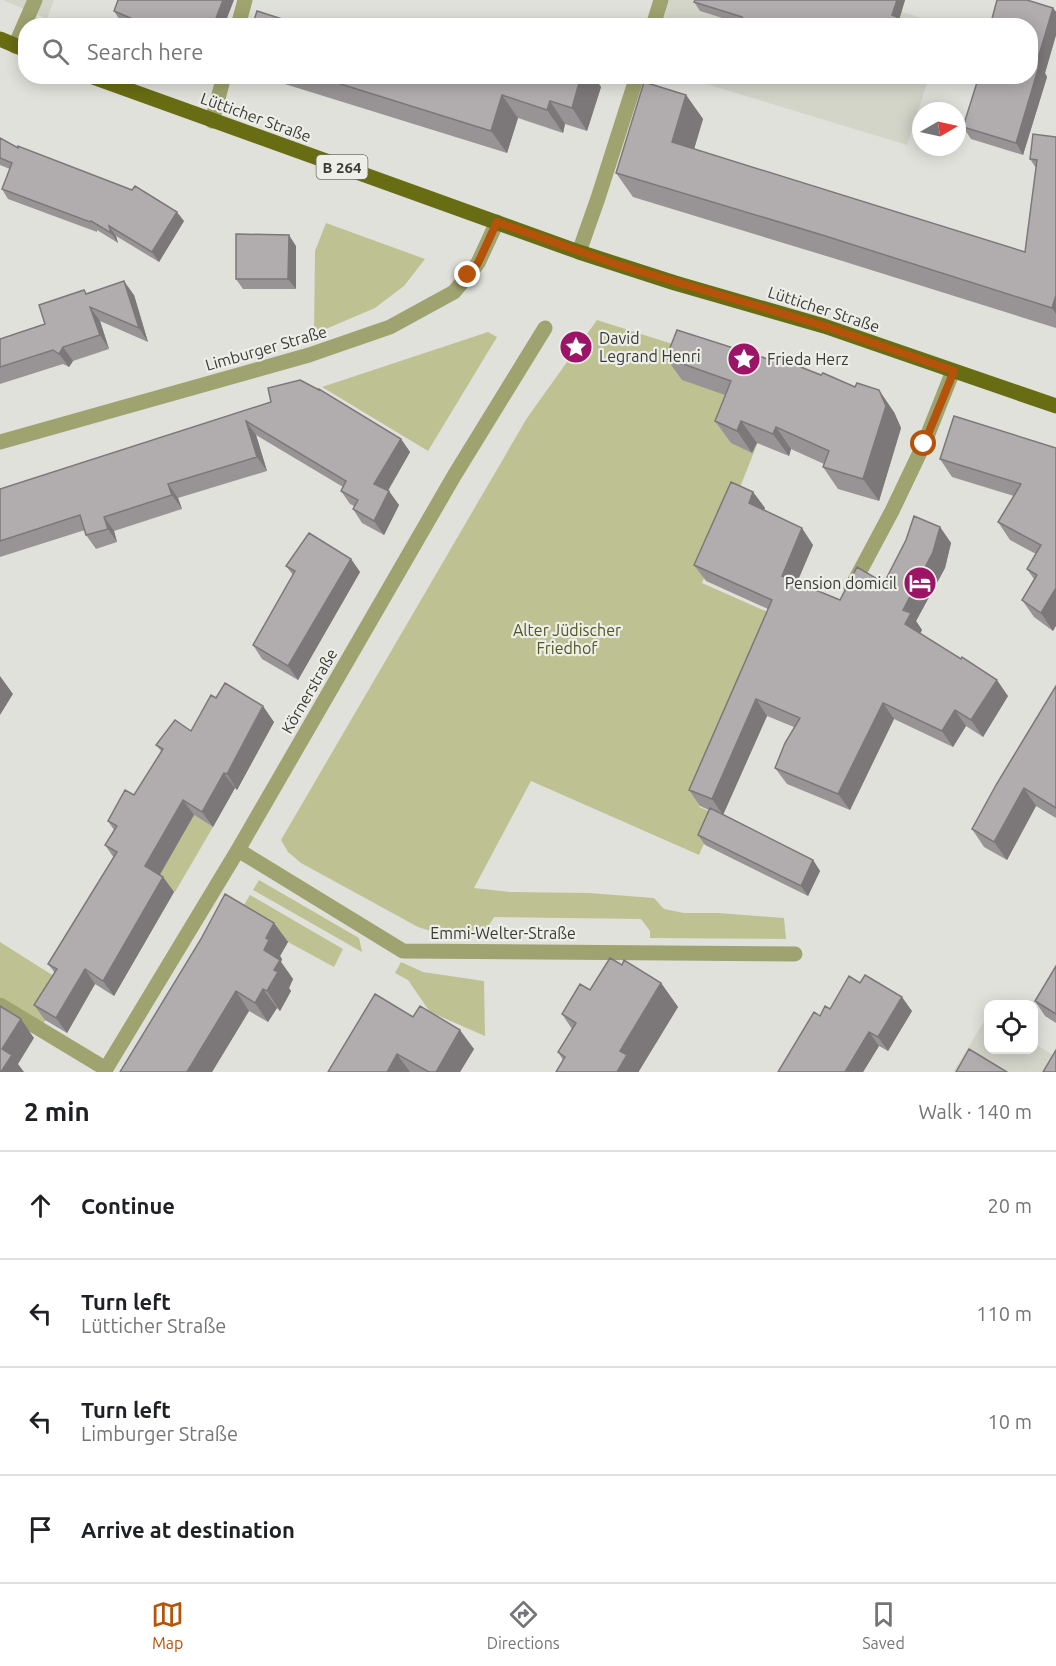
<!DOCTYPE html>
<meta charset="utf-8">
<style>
:root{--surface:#fff;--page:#f2f2f2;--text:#202124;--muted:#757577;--line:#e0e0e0;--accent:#b45309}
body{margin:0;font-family:Ubuntu,sans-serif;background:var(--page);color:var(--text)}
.controls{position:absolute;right:18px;bottom:18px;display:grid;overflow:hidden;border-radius:12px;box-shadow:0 3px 15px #0003}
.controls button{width:54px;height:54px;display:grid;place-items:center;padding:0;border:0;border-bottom:2px solid var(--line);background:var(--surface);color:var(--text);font:30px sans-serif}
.compass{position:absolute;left:912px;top:102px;width:54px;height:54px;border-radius:50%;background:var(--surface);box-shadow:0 3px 15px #0003;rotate:81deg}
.stop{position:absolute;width:18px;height:18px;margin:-14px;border:4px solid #b45309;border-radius:50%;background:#fff}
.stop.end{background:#b45309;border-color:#fff;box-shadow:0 2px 6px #0008}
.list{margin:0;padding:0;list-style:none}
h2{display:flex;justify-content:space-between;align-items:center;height:78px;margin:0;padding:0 24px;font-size:26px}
h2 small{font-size:20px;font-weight:400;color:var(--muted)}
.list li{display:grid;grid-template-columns:39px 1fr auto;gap:18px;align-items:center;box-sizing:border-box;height:108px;padding:0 24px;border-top:2px solid var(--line)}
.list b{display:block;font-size:22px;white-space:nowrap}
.list p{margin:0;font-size:20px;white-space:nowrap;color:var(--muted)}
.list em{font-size:20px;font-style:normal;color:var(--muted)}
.icon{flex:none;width:33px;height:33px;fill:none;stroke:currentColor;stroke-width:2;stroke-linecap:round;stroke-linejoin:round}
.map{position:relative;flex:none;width:1056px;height:1072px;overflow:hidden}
.search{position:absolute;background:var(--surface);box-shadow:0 3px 15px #0003;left:18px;right:18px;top:18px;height:66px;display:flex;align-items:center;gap:15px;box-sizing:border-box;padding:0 21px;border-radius:24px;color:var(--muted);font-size:22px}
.sheet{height:510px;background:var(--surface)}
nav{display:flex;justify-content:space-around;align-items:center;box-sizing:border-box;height:84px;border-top:2px solid var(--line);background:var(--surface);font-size:16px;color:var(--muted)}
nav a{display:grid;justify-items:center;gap:3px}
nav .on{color:var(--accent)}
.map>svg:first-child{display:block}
</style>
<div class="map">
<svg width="1056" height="1072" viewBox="0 0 1056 1072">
<rect width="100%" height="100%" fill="#e1e1dc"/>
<path fill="#d4d5c9" d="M3 0H54L47 19Z
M669 0H863L945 25 662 26Z
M683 77 929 76V77L907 145Z
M988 1015V1050H1034V1043L1056 1057V1072H953Z"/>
<path fill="#bec292" d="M326 223 425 259 404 286 375 308 314 334 315 251Z
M597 320 783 379 702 583 779 617 699 807 717 814 699 855 531 781 474 888 511 892 589 893 654 898 664 909 684 913H718L784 918 786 939 650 938V931L641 919 494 917 487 929 462 932 431 931 418 927 301 863 288 852 281 840 527 418Z
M488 332 497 337 428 451 322 387Z
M194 815 213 827 175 892 156 881Z
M259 880 359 938 362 952 253 890Z
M250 895 343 949 334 967 288 942 239 913Z
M0 942 68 985 43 1024 0 997Z
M401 962 423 972 484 981 485 1036 430 1012 408 980 395 973Z"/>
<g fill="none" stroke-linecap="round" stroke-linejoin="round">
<path stroke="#9ea36f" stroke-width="15" d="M238 26 245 0
M653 26 661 0
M15 46 35 0
M212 121 224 76
M579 252 598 198 637 76
M851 588 892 511 924 444 953 371
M0 1005 106 1069"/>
<path stroke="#9ea36f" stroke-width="15" d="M0 442 309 355 390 327 454 292 478 263 497 222
M238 850 403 951 795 954
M104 1072 238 850 454 476 545 328"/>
<path stroke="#686c12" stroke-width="15" d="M0 39 26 50
M90 76 579 252 675 283 824 326 1056 406"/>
</g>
<path fill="#989496" d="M695 0H905L899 20 903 25 748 26 700 11 694 2Z
M1036 3 1053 8 1056 12V35L1045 73 1047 77 1023 155 971 139 963 127Z
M114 11 224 26H131L121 22Z
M259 76H593L601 87 587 131 565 124 563 133 518 118 507 153Z
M686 95 703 119 694 149 1025 252 1036 168 1030 159 1056 137V328L836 259 633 197 616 173Z
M0 138 18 148 184 221 159 262 116 236 118 243 97 230V232L8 199 2 189 10 169 0 165Z
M296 246V289H243L236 279Z
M84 290 86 293 134 295 148 342 100 321 109 349 73 361 69 367 63 364 0 384V339L45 324Z
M666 358 894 412 901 428 879 501 838 489 823 467 824 464 791 449 789 456 757 443 752 453 731 443 715 421 725 395 682 380Z
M271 402 401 439 410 452 388 491 399 505 384 535 362 523 353 509 354 506 350 504 341 491 343 487 256 435 267 471 178 498 182 509 114 531 117 542 96 549 86 535 85 530 0 557V489Z
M1056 448 1053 631 1034 617 1022 600 1034 579 1027 569 1036 554 1010 540 998 522 1014 496 952 477 940 459Z
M753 492 765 508 764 510 813 545 797 582 840 600 884 583 940 527 951 543 945 568 916 621 922 630 920 634 1008 696 983 737 966 726 953 747 894 719 850 810 787 784 775 768 794 727 767 716 723 815 813 860 820 871 808 896 705 845 698 835 709 810 700 806 689 790 768 609 706 581 694 565Z
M351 559 360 572 298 680 262 659 253 645 293 575 286 566Z
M1056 686V818L1036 806 1007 860 984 847 972 829Z
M216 698 274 722 237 790 235 788 213 827 194 815 160 875 163 877 174 892 114 996 95 984 67 1033 45 1020 34 1005 55 973 48 964 114 858 105 845 114 830 108 821 134 795 162 752 156 745 191 731Z
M274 923 288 942 280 956 282 959 281 962 293 979 289 988 291 991 280 1011 277 1008 268 1022 249 1011 212 1072H120Z
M622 965 661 983 678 1007 639 1071 563 1060 558 1052 572 1029 562 1014Z
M1056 966V1023L1045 1016 1035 1001Z
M830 1009 912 1011 888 1051 879 1046 863 1072H778L820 1016Z
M413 1017 474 1049 460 1072H328Z"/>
<path fill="#7c787a" d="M223 0H234L224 26H213Z
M897 0H905L899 20 903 26H895L892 15Z
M1053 8 1056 12V35L1045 73 1047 77 1023 155 1016 143 1036 65Z
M581 76H593L601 87 587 131 572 108Z
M502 95 518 118 507 153 491 131Z
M686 95 703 119 689 166 672 142Z
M550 101 565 124 563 133 547 110Z
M177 212 184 221 159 262 152 252Z
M109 226 116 236 118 243 111 233Z
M289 235 296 246V289L288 279Z
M124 281 134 295 148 342 139 328Z
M1056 295V314L1052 308Z
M90 307 100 321 109 349 100 335Z
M63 347 73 361 69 367 59 354Z
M879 390 894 412 901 428 879 501 863 479Z
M246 421 256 435 267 471 257 457Z
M741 421 757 443 752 453 737 431Z
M776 427 791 449 789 456 773 434Z
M401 439 410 452 384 497 374 484Z
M168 484 178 498 182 509 172 495Z
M389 491 399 505 384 535 374 521Z
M753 492 765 508 760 519 749 503Z
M104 517 114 531 117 542 108 529Z
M940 527 951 543 945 568 916 621 922 630 916 641 905 624 903 610Z
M802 528 813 545 793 592 782 576Z
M351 559 360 572 298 680 288 666Z
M1056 588V626L1053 631 1041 613Z
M0 676 13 694 0 715Z
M997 680 1008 696 983 737 971 720Z
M756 699 767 716 723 815 712 799Z
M883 703 894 719 850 810 838 794Z
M263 706 274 722 237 790 227 774Z
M955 710 966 726 953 747 942 731Z
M224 773 235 788 213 827 202 812Z
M1024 788 1036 806 1007 860 994 842Z
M183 800 194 815 156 881 145 866Z
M813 860 820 871 808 896 801 886Z
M163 877 174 892 114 996 103 981Z
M274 923 288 942 280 956 282 959 281 962 293 979 289 988 291 991 280 1011 267 991 264 950 266 938Z
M85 969 95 984 67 1033 56 1018Z
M661 983 678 1007 639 1071V1072H617L620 1051Z
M263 989 277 1008 268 1022 255 1003Z
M236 991 249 1011 212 1072H187Z
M902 997 912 1011 888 1051 878 1037Z
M21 1019 34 1038 18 1064 24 1072H1L2 1049Z
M460 1030 474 1049 460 1072H436Z
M869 1032 879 1046 863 1072H845Z
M397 1054 410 1072H387Z"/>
<path fill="#b1acae" stroke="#7c787a" stroke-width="1.5" d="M118 0H223L213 26H149L114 11Z
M695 0H897L892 15 897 17 895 26H749L742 17 694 2Z
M997 0H1027L1053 8 1036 65 1039 66 1016 143 963 127 979 76H1030V26H990Z
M257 11 304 26H252Z
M315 76 470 77 581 76 572 108 550 101 547 110 502 95 491 131Z
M644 82 686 95 672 142 1025 252 1037 160 1030 159 1033 134 1056 137V295L1052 308 819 234 616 173Z
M0 138 18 148V146L132 190 135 186 177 212 152 252 109 226 111 233 91 221 90 222 2 189 12 163 0 158Z
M236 234 289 235 288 279H236Z
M124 281 139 328 90 307 100 335 63 347 59 354 53 350 0 367V339L45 324 39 305 84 290 86 294Z
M677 330 768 359 770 355 821 375 823 373 855 387 857 383 879 390 886 406 863 479 823 467 829 451 776 427 773 434 741 421 737 431 715 421 731 381 666 358Z
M300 380 319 390V389L401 439 374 484 389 491 374 521 353 509 358 500 341 491 346 481 246 421 257 457 168 484 172 495 104 517 108 529 86 535 80 515 0 541V489L271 402 268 388Z
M954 416 1056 448V588L1041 613 1022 600 1037 575 1027 569 1041 545 998 522 1021 484 940 459Z
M731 482 753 492 749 503 802 528 782 576 840 600 857 567 884 583 906 540 914 516 940 527 933 552 903 610 911 613 905 624 961 659 962 657 997 680 971 720 955 710 942 731 883 703 838 794 775 768 785 743 800 718 756 699 712 799 689 790 772 600 694 565Z
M309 533 351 559 288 666 253 645 295 571 286 566Z
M225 683 263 706 227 774 224 773 202 812 183 800 145 866 163 877 103 981 85 969 56 1018 34 1005 57 969 48 964 117 852 105 845 117 826 108 821 125 790 134 795 163 749 156 745 175 720 191 731 211 695 216 698Z
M1056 686V808L1024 788 994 842 972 829 996 785Z
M710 808 813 860 801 886 698 835Z
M225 894 274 923 266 938 269 940 264 950 280 960 274 970 278 972 267 991 263 989 255 1003 236 991 187 1072H120L201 939Z
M610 958 622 965 624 960 661 983 620 1051 627 1055 617 1072H556L565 1057 558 1052 576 1023 562 1014 580 984 590 990Z
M1056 966V1014L1035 1001Z
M865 975 902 997 878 1037 869 1032 845 1072H778L814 1012 820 1016 825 1006 830 1009 849 976 860 983Z
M375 994 413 1017 420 1006 460 1030 436 1072H429L397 1054 387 1072H328Z
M0 1006 21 1019 2 1049 12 1055 1 1072H0Z
M969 1049 1007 1072H956Z
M1056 1050V1072H1043Z"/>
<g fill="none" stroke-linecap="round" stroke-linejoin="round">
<path stroke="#b45309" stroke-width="8" d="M468 275 478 263 497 222 615 264 824 326 954 371 924 444"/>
</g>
<defs>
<symbol id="sight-disc" viewBox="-11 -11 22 22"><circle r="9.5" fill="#9b1466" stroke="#eeeee9"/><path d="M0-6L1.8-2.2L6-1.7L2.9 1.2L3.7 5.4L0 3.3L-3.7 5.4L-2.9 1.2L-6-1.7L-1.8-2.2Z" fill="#fff"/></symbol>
<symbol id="hotel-disc" viewBox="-11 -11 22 22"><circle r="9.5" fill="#9b1466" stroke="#eeeee9"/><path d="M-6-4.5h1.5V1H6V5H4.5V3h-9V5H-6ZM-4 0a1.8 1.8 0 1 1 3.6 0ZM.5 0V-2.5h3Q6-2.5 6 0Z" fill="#fff"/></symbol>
</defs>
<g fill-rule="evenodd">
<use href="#sight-disc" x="557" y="328" width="38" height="38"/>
<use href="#sight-disc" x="725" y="340" width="38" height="38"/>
<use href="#hotel-disc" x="901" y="564" width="38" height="38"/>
</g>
<g text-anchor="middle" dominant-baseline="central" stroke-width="4.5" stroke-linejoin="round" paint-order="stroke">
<rect fill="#eeeee9" stroke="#70706d" stroke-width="1.5" x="316.5" y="155" width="51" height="24" rx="4.5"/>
<g font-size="15" font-weight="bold" fill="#3a3a38">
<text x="342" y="167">B 264</text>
</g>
<g font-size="16" fill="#3a3a38" stroke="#eeeee9">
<text transform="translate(256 117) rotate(20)">Lütticher Straße</text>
<text transform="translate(824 309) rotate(18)">Lütticher Straße</text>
<text transform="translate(266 348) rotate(-16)">Limburger Straße</text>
<text transform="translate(309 691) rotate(-60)">Körnerstraße</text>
<text x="503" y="933">Emmi-Welter-Straße</text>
</g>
<g font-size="16" fill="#3a3a38" stroke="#eeeee9" text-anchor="start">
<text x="599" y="338">David<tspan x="599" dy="18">Legrand Henri</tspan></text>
<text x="767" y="359">Frieda Herz</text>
<text x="897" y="583" text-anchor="end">Pension domicil</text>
</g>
<g font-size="16" fill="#535720" stroke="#eeeee9">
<text x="567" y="630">Alter Jüdischer<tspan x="567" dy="18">Friedhof</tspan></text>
</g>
</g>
</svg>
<div class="controls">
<button><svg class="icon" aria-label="locate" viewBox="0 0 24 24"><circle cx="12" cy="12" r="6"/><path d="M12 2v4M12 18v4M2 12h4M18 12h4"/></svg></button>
</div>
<svg class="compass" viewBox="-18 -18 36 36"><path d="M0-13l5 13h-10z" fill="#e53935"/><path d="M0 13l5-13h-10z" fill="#757577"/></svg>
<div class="stop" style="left:924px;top:444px"></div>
<div class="stop end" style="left:468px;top:275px"></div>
<div class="search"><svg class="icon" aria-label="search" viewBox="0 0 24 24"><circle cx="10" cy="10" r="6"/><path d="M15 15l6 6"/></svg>Search here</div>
</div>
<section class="sheet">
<h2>2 min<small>Walk · 140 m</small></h2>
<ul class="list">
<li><svg class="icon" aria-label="ahead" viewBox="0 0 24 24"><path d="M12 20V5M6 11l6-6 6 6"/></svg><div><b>Continue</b></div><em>20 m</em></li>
<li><svg class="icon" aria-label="left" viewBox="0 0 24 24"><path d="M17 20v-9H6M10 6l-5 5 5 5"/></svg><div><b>Turn left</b><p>Lütticher Straße</p></div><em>110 m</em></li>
<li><svg class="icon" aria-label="left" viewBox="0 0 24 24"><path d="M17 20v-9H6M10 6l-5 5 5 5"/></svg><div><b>Turn left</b><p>Limburger Straße</p></div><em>10 m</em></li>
<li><svg class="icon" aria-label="arrive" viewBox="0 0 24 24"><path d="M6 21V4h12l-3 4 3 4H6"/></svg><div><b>Arrive at destination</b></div></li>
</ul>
</section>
<nav>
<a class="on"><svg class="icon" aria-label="map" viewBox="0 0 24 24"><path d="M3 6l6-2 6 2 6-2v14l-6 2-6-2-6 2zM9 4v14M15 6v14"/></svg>Map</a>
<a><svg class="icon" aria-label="directions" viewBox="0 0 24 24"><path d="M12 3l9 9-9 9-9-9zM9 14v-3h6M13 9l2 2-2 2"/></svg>Directions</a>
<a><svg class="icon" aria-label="saved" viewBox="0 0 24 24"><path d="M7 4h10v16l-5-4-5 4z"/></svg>Saved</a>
</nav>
